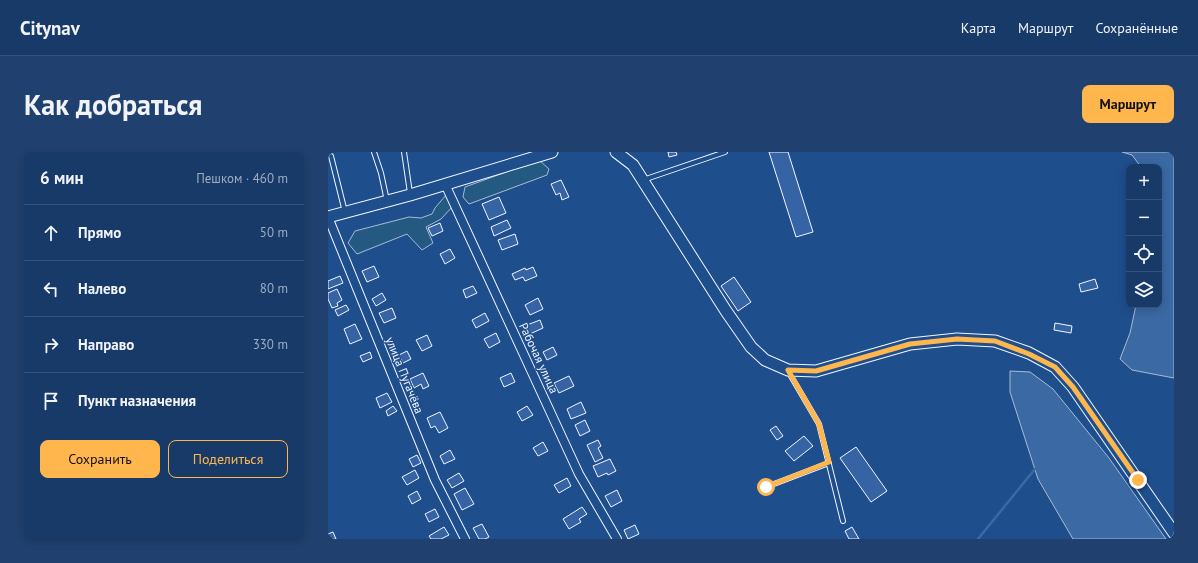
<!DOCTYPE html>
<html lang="ru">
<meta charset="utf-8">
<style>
:root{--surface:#173a69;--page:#20416f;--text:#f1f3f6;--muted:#9eadc0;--line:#36547d;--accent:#ffb74d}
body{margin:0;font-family:"PT Sans",sans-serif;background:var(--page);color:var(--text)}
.controls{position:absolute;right:12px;top:12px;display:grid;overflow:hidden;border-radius:8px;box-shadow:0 2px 10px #0003}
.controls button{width:36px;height:36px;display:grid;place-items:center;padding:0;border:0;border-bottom:1px solid var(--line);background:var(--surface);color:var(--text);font:20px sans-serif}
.stop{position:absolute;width:12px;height:12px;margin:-9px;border:3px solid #ffb74d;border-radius:50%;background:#fff}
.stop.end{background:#ffb74d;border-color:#fff;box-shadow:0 1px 4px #0008}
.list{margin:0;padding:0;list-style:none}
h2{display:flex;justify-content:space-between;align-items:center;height:52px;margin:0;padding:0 16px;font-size:17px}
h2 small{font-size:13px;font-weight:400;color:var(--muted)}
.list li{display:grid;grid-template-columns:26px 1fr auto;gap:12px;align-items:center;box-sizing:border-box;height:56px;padding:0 16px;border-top:1px solid var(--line)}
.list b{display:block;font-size:15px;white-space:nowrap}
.list em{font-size:13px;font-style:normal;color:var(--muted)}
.actions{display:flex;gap:8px;padding:12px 16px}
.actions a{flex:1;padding:9px 0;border:1px solid var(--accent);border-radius:8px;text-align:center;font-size:14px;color:var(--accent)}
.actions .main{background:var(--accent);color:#111}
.icon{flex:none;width:22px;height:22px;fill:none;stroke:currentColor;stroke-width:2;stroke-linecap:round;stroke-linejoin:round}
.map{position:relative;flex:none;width:846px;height:387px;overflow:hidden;border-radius:8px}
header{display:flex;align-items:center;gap:24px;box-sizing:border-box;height:56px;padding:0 20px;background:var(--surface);border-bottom:1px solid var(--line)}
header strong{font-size:19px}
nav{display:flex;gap:22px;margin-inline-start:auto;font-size:14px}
.intro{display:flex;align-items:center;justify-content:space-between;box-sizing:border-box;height:96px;padding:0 24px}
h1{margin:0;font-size:28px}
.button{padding:10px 18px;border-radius:8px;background:var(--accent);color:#111;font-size:14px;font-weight:700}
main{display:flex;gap:24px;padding:0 24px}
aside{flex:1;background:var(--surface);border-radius:8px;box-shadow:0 2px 10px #0003}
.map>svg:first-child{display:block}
</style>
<header>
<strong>Citynav</strong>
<nav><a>Карта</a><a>Маршрут</a><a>Сохранённые</a></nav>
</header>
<div class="intro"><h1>Как добраться</h1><a class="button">Маршрут</a></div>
<main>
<aside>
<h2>6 мин<small>Пешком · 460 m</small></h2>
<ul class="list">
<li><svg class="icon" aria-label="ahead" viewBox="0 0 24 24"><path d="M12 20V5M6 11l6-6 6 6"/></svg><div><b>Прямо</b></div><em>50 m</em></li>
<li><svg class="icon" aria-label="left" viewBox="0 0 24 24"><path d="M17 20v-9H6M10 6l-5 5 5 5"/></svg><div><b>Налево</b></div><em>80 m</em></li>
<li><svg class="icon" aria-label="right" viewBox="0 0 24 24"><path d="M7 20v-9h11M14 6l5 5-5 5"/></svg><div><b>Направо</b></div><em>330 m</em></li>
<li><svg class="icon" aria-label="arrive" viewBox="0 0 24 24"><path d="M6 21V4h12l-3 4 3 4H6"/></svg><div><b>Пункт назначения</b></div></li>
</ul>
<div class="actions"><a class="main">Сохранить</a><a>Поделиться</a></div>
</aside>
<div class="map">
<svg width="846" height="387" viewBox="0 0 846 387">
<rect width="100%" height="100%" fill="#1f4e8c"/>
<path fill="#245a82" stroke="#a8bbd7" d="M211 8 221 17 219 23 141 52 135 45 137 35Z
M118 43 125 54 113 67 98 75 105 91 94 98 79 82 29 102 20 91 27 79 81 65 93 66 104 62 107 56Z"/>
<path fill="#3b69a3" stroke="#a8bbd7" d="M794 0H846V226L804 218 792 207 802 181 808 153H831V46L832 41 831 40V15H813L804 3Z
M682 219 702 220 725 237 781 306 838 387H745L710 327 682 240Z"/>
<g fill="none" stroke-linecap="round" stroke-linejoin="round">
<path stroke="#3b69a3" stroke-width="2.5" d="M650 387 707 317"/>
</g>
<path fill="#3563a3" stroke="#f2f6ff" d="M340 0H348L349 3 341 5Z
M441 0H460L485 80 468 85Z
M233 28 241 45 234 48 232 41 228 43 223 32Z
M171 45 178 61 161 68 154 52Z
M179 68 183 76 166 84 163 75Z
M112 71 115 79 104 84 100 76Z
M187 82 190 92 174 98 170 88Z
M122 97 127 106 117 112 112 102Z
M46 114 51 125 39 130 34 119Z
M205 115 209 124 197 129 195 125 187 128 184 122 197 116 198 118Z
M12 124 15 131 0 137V129Z
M406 125 423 150 410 159 393 134Z
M767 127 770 136 753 140 751 132Z
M145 134 149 141 138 146 135 138Z
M9 137 14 148 9 151 10 154 4 156 0 147V141Z
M54 141 58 148 48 154 44 147Z
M210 146 215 157 202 163 197 153Z
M18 153 21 158 10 164 7 158Z
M64 156 68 166 56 171 51 161Z
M157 161 161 169 148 176 144 168Z
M212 168 215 176 202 182 199 173Z
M727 171 744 174 743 181 726 178Z
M27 172 34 187 22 192 16 177Z
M168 181 172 190 161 196 156 187Z
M99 183 104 194 94 199 88 188Z
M225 195 229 203 219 208 215 200Z
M79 199 83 207 75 211 71 203Z
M42 200 44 206 35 210 32 204Z
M95 221 101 234 95 237 93 232 86 236 82 227Z
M183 221 187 230 176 235 172 226Z
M241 224 246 234 231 241 226 231Z
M59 241 64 250 52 256 48 246Z
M253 250 258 261 243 267 239 257Z
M65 254 69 259 60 264 58 259Z
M199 254 205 263 194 269 189 260Z
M112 260 120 276 111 281 107 274 103 276 99 266Z
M257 268 262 279 252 284 247 273Z
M448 274 455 284 449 288 442 278Z
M476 284 485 294 466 309 457 299Z
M270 288 273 294 270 296 275 306 267 310 259 293Z
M215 290 220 299 210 304 205 296Z
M528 295 559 339 543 350 512 306Z
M122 298 127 307 116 312 112 304Z
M89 303 93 311 85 315 81 307Z
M282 307 288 319 280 323 279 321 270 325 265 314Z
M87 318 91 326 79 333 74 325Z
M131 321 136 329 124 336 119 328Z
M239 326 243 334 231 341 226 333Z
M137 336 146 352 134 358 126 342Z
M289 338 294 349 283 355 277 344Z
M89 339 93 347 84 352 80 344Z
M254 355 259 362 251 367 253 370 241 377 235 367Z
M107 357 111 365 101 370 97 362Z
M154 372 161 385 157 387H151L145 376Z
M307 373 311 382 300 387 296 378Z
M116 375 121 383 113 387H103L101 384Z
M524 375 531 387H521L517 379Z
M5 380 8 387H0V382Z"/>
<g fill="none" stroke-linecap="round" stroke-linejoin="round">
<defs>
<path id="lane" d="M46 0 53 21 59 49
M76 0 82 41
M3 4 17 60
M315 28 397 0
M460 219 491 272 515 369
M438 335 501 311"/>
<path id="street" d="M117 32 251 322 289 387
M0 65 107 328 137 387"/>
<path id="secondary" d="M288 0 305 13 398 159 423 195 437 208 460 218 488 219 582 192 629 187 667 189 701 201 727 215 745 235 846 381
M0 65 82 43 224 0"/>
</defs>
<use href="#lane" stroke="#f2f6ff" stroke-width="6"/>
<use href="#street" stroke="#f2f6ff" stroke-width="10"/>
<use href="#secondary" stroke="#f2f6ff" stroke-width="13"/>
<use href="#lane" stroke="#1f4e8c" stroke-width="4"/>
<use href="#street" stroke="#1f4e8c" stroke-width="8"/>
<use href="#secondary" stroke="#1f4e8c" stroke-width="11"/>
</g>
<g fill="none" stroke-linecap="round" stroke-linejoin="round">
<path stroke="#ffb74d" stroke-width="5" d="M438 335 501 310 491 272 460 218 488 219 582 192 629 187 667 189 701 202 727 215 745 235 810 328"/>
</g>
<g text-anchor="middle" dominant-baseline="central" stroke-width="3" stroke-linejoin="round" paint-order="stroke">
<g font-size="12" fill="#f2f6ff" stroke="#1f4e8c">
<text transform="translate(211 206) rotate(65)">Рабочая улица</text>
<text transform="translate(77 223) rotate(68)">улица Пугачёва</text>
</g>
</g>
</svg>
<div class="controls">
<button>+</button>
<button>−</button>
<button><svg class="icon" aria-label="locate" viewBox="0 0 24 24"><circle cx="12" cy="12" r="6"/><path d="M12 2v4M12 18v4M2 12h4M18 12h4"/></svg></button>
<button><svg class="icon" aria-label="layers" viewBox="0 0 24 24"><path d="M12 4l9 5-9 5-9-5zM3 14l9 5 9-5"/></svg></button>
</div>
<div class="stop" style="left:438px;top:335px"></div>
<div class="stop end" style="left:810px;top:328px"></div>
</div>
</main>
